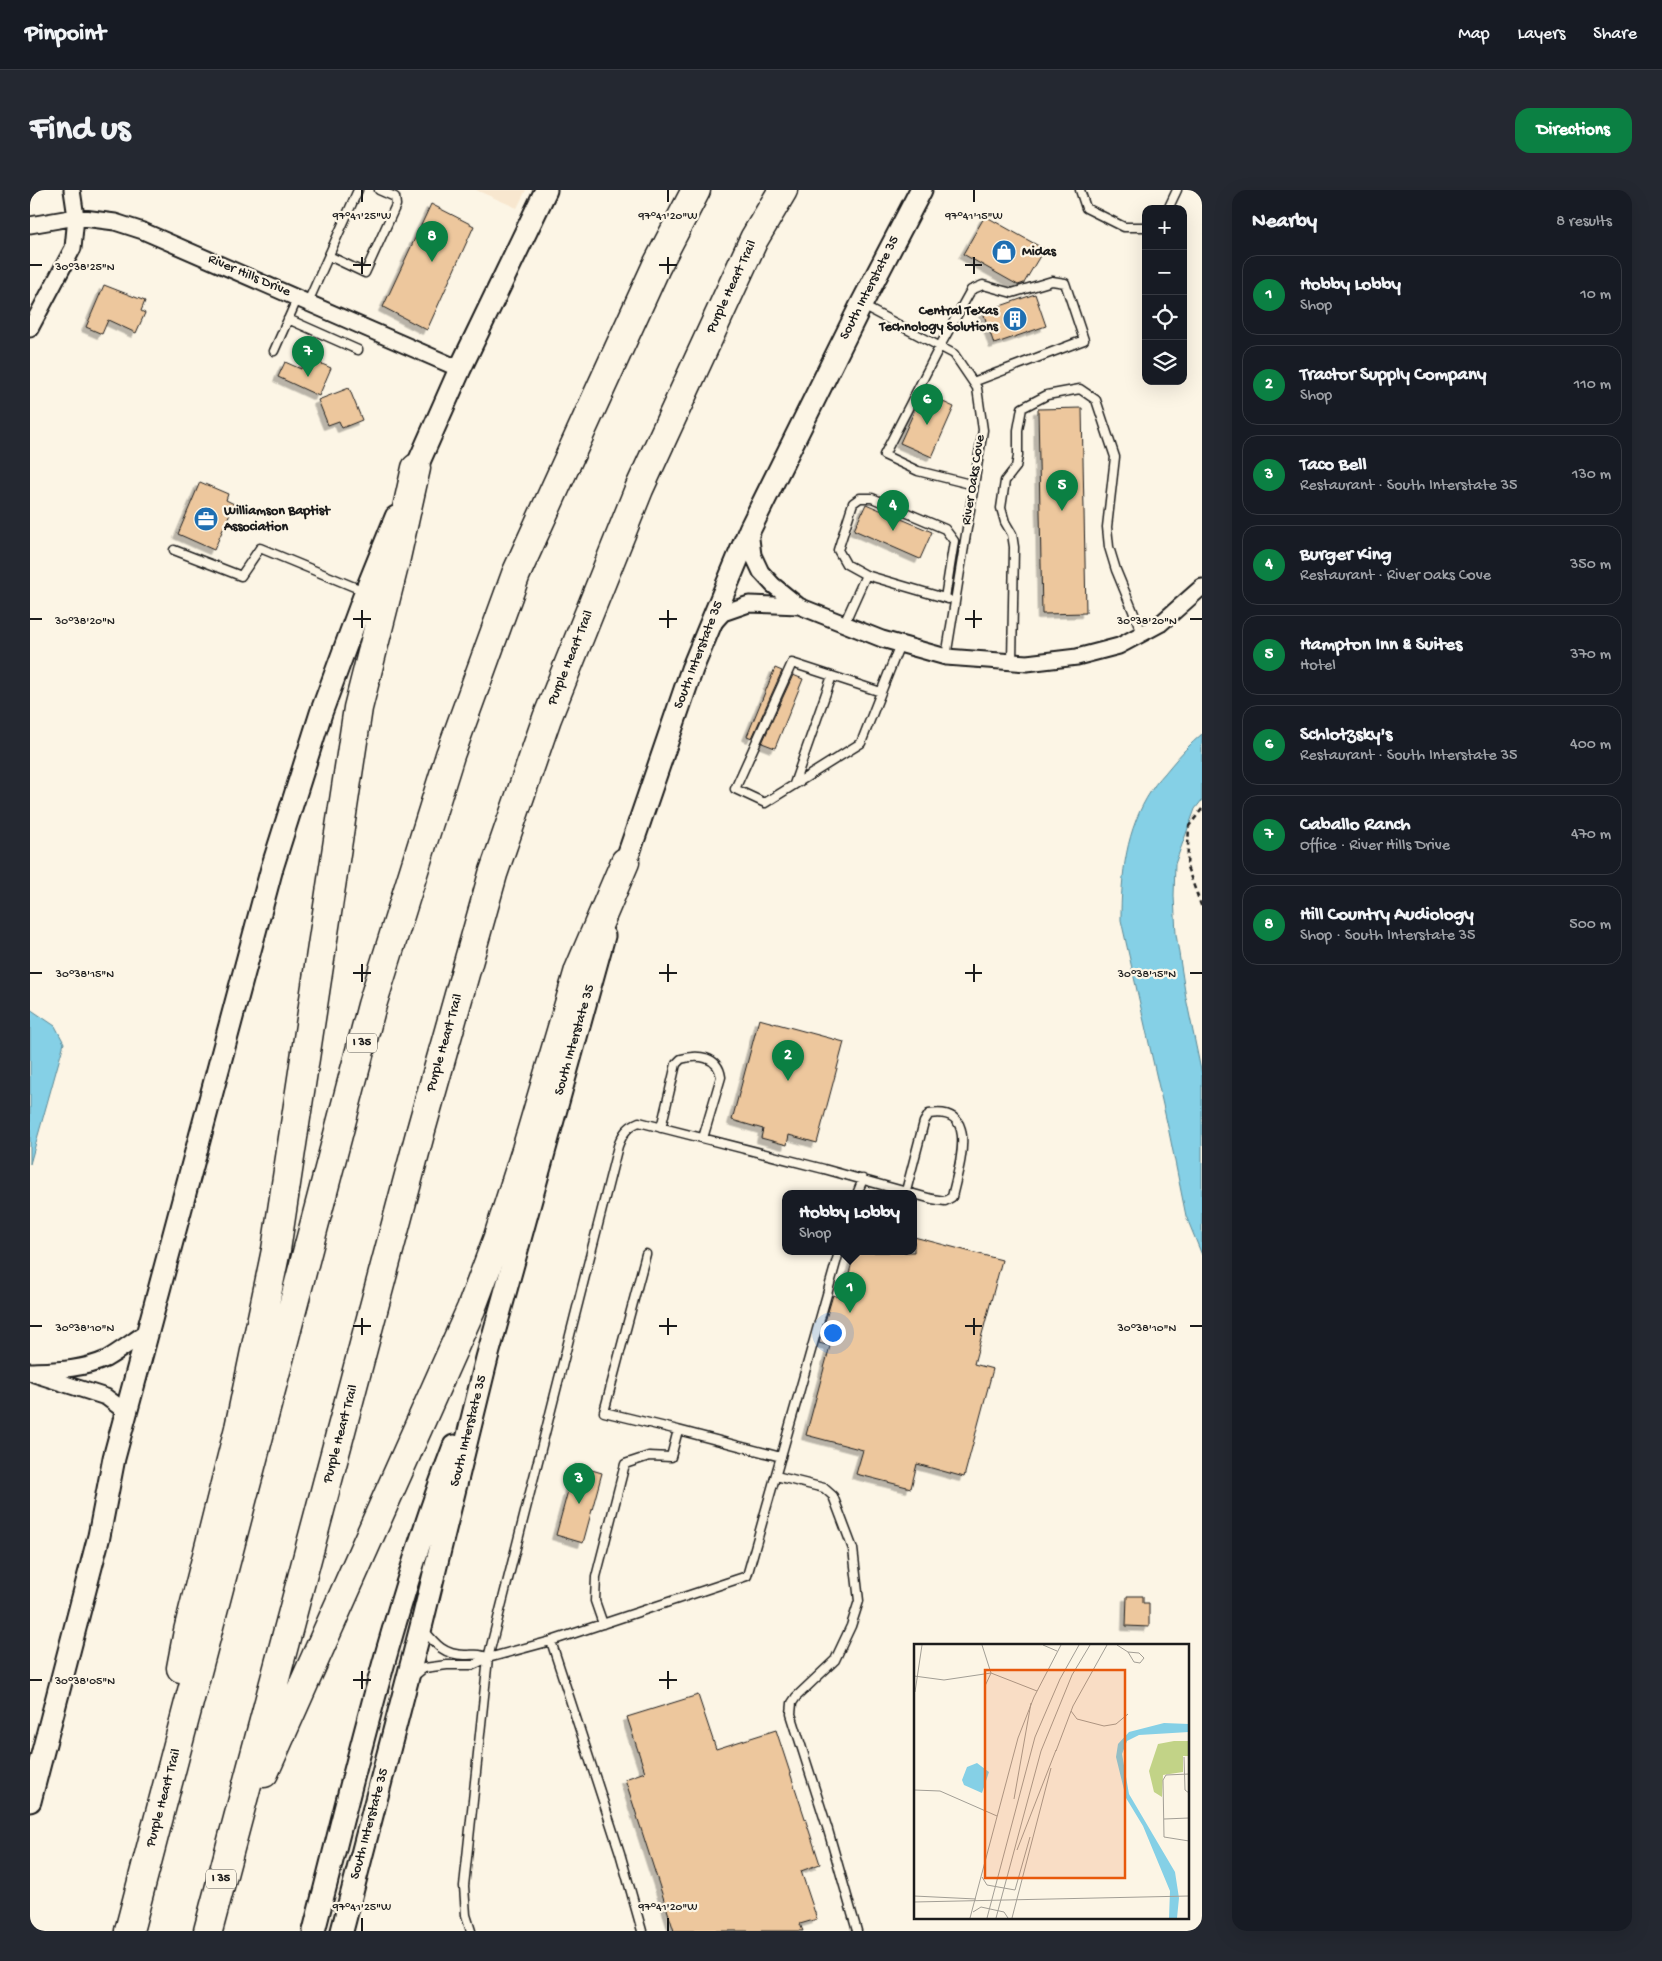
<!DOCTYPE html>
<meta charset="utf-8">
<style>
:root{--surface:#171b24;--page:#242831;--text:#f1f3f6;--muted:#9ea1a6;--line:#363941;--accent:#0b8043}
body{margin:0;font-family:"Gochi Hand",sans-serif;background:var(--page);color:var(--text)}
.controls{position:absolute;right:15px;top:15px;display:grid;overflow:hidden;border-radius:10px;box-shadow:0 5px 20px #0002}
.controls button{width:45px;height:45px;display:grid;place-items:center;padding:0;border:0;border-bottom:1px solid var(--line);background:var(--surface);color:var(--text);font:25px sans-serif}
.you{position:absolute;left:802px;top:1142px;width:18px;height:18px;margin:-12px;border:4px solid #fff;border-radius:50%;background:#1a73e8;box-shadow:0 0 0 8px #1a73e833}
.badge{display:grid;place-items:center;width:32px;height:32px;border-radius:50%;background:var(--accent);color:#fff;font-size:16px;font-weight:700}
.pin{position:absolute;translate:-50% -41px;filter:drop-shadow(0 1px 2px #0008)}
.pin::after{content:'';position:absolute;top:26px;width:18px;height:15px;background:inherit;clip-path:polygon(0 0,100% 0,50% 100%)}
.popup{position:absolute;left:752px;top:1000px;width:135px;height:65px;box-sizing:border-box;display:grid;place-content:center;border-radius:10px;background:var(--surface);filter:drop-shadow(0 1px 4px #0005);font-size:16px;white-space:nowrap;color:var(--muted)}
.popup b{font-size:19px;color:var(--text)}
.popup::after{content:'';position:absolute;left:50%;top:100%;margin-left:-10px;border:10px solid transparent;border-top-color:var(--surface)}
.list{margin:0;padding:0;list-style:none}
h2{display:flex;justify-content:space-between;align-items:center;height:65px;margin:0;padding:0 20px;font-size:21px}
h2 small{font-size:16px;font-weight:400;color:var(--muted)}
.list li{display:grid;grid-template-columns:32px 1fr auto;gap:15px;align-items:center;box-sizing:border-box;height:80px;margin:0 10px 10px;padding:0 10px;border:1px solid var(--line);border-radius:15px}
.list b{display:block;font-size:19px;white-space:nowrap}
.list p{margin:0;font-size:16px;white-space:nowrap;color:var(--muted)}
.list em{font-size:16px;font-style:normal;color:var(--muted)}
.icon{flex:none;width:28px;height:28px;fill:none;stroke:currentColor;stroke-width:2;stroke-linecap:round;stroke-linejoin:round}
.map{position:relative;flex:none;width:1172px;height:1741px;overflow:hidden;border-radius:15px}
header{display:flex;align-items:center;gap:30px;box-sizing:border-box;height:70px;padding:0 25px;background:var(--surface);border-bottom:1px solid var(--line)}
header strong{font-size:24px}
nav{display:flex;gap:28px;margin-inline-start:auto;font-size:18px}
.intro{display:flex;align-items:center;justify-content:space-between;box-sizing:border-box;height:120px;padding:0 30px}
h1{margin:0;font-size:35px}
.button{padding:12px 22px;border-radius:15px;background:var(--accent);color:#fff;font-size:18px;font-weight:700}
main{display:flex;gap:30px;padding:0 30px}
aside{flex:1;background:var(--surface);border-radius:15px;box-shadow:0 5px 20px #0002}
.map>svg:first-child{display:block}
</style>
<header>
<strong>Pinpoint</strong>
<nav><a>Map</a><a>Layers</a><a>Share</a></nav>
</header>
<div class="intro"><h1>Find us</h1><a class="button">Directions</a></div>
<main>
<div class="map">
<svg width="1172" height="1741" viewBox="0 0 1172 1741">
<defs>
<filter id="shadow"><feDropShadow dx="-4.5" dy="4.5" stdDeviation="0" flood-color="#0004"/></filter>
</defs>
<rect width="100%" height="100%" fill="#fcf5e5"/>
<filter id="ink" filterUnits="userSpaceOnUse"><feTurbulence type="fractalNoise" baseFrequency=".02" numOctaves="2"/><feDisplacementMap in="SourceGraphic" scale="10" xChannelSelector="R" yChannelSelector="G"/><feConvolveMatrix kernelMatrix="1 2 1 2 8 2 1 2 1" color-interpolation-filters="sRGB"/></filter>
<g filter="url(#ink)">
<path fill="#f8e7cf" d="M446 0H496L487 18Z"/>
<path fill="#85d0e6" stroke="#5b8895" d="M1172 544V610L1165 619 1145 674 1144 706 1146 744 1156 808 1172 885V1065L1156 1026 1138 937 1091 730C1091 685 1096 639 1121 601 1126 592 1134 585 1140 577 1150 565 1160 554 1172 544Z
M0 819 25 836 34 853 0 974Z"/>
<path fill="#edc79d" stroke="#1c1c1c" filter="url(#shadow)" d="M401 14 444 36 397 140 353 117Z
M955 26 1014 59 994 93 988 95 933 64Z
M74 95 115 111 111 121 115 123 106 143 78 130 72 144 56 137Z
M1005 104 1016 136 964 154 953 122Z
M276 167 301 178 289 206 248 187 255 172 271 179Z
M319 198 332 230 312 238 309 231 298 235 288 210Z
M900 206 924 217 902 267 870 253 888 213 896 216Z
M1052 218 1056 423 1012 424 1008 219Z
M170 292 198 304 196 310 204 314 184 360 148 344Z
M836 314 902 342 890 369 824 340Z
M745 478 752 481 722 548 717 546Z
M763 485 773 489 745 558 732 553Z
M729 829 814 852 787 953 759 945 757 955 731 948 733 939 702 930Z
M884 1047 972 1070 944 1174 963 1179 934 1287 887 1274 881 1298 826 1284 833 1260 776 1245 800 1156 789 1153 791 1145 803 1105 812 1108 825 1062H884Z
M545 1275 572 1283 553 1353 526 1345Z
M1097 1406H1113V1413H1119V1437L1096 1436Z
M668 1505 686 1559 746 1540 790 1674 771 1681 787 1729 770 1734 773 1741H644L595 1589 615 1582 597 1527Z"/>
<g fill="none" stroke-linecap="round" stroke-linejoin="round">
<defs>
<path id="service" d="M1050 0 1056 18 1094 37H1116
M1138 19 1147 0
M299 66 335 83 366 15 365 7 349 0
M278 112 328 0
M833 116 924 164 947 198 953 240 916 467
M258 129 328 160
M244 161 268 107
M943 192 1054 150 1035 93 1022 91 982 103 953 95 941 100 910 156 854 265 888 281 944 295
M144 360 211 386 230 358 334 401
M836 385 816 374 808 360 823 313 830 308H842L915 339 924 351 915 408
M814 434 836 385 918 409
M982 472 984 357 982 344 975 332 971 318 975 291 986 277 988 266V240L992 218 1017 205 1050 199 1066 210 1085 267 1077 337 1079 357 1086 380 1112 443
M851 502 762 473 705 599 735 613 831 553 870 454
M764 594 802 486
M631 938 646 874 651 869C668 864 688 866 691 887L673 948
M827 1004 833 989
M648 1240 751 1267
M746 1286 794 1298 803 1306 823 1359 829 1411 821 1436 805 1470 766 1507 762 1513 761 1524 798 1640 827 1741
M573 1434 565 1411 566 1387 595 1274 619 1266 641 1267 648 1240 574 1222 616 1064
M393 1439C406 1455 414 1465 435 1465 445 1465 449 1463 458 1468
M521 1451 590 1663 612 1741
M383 1487 394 1478 417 1475H443L458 1468 521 1451 717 1386 809 1062
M441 1741 436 1725 434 1696 458 1468 588 956C593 943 597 937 609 932L794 979 902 1009 915 1011 922 1007C928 979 951 915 899 924L894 932 876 1001"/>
<path id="minor" d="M0 35 46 27 85 32 113 41 430 179
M0 139 43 58 46 27 42 0
M720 341 723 365 731 382 743 395 769 416 852 449 916 467 997 473 1047 467 1089 456 1130 434 1172 397
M682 435 693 423 719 414 769 416
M0 1181C25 1180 52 1180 76 1169 90 1161 104 1150 118 1141
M4 1184 76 1207 96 1222"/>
<path id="secondary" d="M380 292 430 179 516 0
M591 686 662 479 720 339 831 115 891 0
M0 1611 69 1346 84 1268 242 678 291 523 336 401 366 327
M284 1741C326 1578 364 1413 424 1256
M312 1741 391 1437 457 1168 574 746"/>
<path id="motorway" d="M151 1478 158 1441 209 1238 246 1060 328 518 365 372 386 278
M234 1583 441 1119 467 1050 496 960 549 780 595 672
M99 1741 342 815 420 565 486 384 626 77 666 0
M178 1741 391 940 463 684 517 528 609 299 724 49 753 0"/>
</defs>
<use href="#service" stroke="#1c1c1c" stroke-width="11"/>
<use href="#minor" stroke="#1c1c1c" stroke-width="19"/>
<use href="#secondary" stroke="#1c1c1c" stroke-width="25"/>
<use href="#motorway" stroke="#1c1c1c" stroke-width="31"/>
<path stroke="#1c1c1c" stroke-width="2.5" stroke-dasharray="5 4" stroke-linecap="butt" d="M1172 619 1159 636 1157 677 1172 718"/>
<use href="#service" stroke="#fcf5e5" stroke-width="8"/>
<use href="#minor" stroke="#fcf5e5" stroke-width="15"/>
<use href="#secondary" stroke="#fcf5e5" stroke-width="21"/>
<use href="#motorway" stroke="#fcf5e5" stroke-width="28"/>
</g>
</g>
<path fill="none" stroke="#1c1c1c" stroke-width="2" d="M332 0V12M638 0V12M944 0V12M332 67V84M638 67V84M944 67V84M0 75H12M323 75H341M629 75H647M935 75H952M332 420V438M638 420V438M944 420V438M0 429H12M323 429H341M629 429H647M935 429H952M1160 429H1172M332 774V792M638 774V792M944 774V792M0 783H12M323 783H341M629 783H647M935 783H952M1160 783H1172M332 1128V1145M638 1128V1145M944 1128V1145M0 1136H12M323 1136H341M629 1136H647M935 1136H952M1160 1136H1172M332 1481V1499M638 1481V1499M0 1490H12M323 1490H341M629 1490H647M332 1728V1741M638 1728V1741"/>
<defs>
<symbol id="shop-disc" viewBox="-11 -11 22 22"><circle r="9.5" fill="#1f6fb2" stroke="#fcf5e5"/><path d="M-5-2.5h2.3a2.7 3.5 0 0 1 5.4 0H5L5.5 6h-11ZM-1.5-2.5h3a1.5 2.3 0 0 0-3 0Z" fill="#fff"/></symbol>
<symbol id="building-disc" viewBox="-11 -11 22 22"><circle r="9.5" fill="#1f6fb2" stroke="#fcf5e5"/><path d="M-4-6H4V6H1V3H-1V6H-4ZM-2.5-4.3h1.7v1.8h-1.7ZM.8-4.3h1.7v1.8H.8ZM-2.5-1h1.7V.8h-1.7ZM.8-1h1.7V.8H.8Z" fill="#fff"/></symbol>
<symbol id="office-disc" viewBox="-11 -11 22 22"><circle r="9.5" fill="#1f6fb2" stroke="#fcf5e5"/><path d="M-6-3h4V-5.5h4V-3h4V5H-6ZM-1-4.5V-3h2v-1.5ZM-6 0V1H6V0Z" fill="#fff"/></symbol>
</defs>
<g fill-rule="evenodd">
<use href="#shop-disc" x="960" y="48" width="28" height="28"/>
<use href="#building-disc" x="971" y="115" width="28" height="28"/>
<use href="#office-disc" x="162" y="315" width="28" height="28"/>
</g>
<g text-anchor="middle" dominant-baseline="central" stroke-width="4.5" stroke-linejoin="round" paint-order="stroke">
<g fill="#fcf5e5" stroke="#5f5d58" stroke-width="1">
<rect x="317" y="843.5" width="30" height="19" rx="4"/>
<rect x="176" y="1679.5" width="30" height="19" rx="4"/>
</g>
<g font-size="12" font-weight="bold" fill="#1c1c1c">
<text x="332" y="853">I 35</text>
<text x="191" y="1689">I 35</text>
</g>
<g font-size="14" font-weight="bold" fill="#1c1c1c" stroke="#fcf5e5" text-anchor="start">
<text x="992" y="62">Midas</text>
<text x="968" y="121" text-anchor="end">Central Texas<tspan x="968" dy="16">Technology Solutions</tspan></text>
<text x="194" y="321">Williamson Baptist<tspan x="194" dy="16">Association</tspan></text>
</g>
<g font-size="14" fill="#1c1c1c" stroke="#fcf5e5">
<text transform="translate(219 86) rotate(23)">River Hills Drive</text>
<text transform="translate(702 97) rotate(-65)">Purple Heart Trail</text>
<text transform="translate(840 98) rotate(-63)">South Interstate 35</text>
<text transform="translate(944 290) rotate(-81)">River Oaks Cove</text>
<text transform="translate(669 465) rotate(-69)">South Interstate 35</text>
<text transform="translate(541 468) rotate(-68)">Purple Heart Trail</text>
<text transform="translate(545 850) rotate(-74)">South Interstate 35</text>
<text transform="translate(415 853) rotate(-74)">Purple Heart Trail</text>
<text transform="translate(439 1241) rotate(-76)">South Interstate 35</text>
<text transform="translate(311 1244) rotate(-75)">Purple Heart Trail</text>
<text transform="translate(134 1608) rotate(-75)">Purple Heart Trail</text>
<text transform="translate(340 1634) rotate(-75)">South Interstate 35</text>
</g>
</g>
<g transform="translate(884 1454)">
<rect width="275" height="275" fill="#fcf5e5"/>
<path d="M260 97H275V112H269V128L249 131 248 153 240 148 235 127 244 100Z" fill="#c2d387"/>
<path d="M250 79 275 80V88L225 91 213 97 208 110 215 150 261 228 265 254 263 274H255L256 247 229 182 212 154 202 113 204 100 215 88ZM63 119 75 128 68 149 50 141 48 136 53 123Z" fill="#85d0e6"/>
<path fill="none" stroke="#a29e95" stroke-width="1" d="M68 1 77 29 71 42M129 1 143 7M203 1 214 8 220 18 226 19 230 14 225 9 214 8M0 32 30 36 77 29 123 47M1 48 8 1M157 67 163 75 190 82 202 80 214 70M142 107 159 62 193 1M270 113 271 146 275 149M275 130 252 131 249 136 250 193 275 197M0 146 26 147 83 172M100 155 117 59M250 175 275 174M103 206 142 106M275 212V251M68 233 73 241 101 246 116 193M0 252 62 255M0 258 275 252M59 268 67 263 90 268 94 274M56 274 104 94 120 53 147 1M73 274 121 93 146 35 165 1M82 274 127 107 158 31 176 1M98 274 137 124"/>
<path fill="#e8590c" fill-opacity="0.15" stroke="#e8590c" stroke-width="2.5" d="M71 26H211V234H71Z"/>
<rect width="275" height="275" fill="none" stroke="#1c1c1c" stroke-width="2.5"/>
</g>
<g font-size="12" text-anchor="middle" fill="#1c1c1c" stroke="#fcf5e5" stroke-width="4.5" stroke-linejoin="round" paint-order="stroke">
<text x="332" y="29">97°41'25"W</text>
<text x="638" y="29">97°41'20"W</text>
<text x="944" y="29">97°41'15"W</text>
<text x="55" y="80">30°38'25"N</text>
<text x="55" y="434">30°38'20"N</text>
<text x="1117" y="434">30°38'20"N</text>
<text x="55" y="787">30°38'15"N</text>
<text x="1117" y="787">30°38'15"N</text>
<text x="55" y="1141">30°38'10"N</text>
<text x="1117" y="1141">30°38'10"N</text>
<text x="55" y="1494">30°38'05"N</text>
<text x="332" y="1720">97°41'25"W</text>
<text x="638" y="1720">97°41'20"W</text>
</g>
</svg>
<div class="controls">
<button>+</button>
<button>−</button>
<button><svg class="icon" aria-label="locate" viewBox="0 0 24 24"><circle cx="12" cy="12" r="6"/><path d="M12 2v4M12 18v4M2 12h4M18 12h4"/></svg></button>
<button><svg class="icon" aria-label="layers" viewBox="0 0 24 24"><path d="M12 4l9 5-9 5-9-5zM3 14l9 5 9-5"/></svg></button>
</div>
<div class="you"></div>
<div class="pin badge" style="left:820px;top:1123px">1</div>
<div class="popup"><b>Hobby Lobby</b>Shop</div>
<div class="pin badge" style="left:758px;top:891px">2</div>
<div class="pin badge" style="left:549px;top:1314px">3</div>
<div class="pin badge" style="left:863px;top:341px">4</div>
<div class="pin badge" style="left:1032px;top:321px">5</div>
<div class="pin badge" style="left:897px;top:235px">6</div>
<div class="pin badge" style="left:278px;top:187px">7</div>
<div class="pin badge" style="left:402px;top:72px">8</div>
</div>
<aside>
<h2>Nearby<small>8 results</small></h2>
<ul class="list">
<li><span class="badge">1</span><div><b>Hobby Lobby</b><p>Shop</p></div><em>10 m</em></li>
<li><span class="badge">2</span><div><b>Tractor Supply Company</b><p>Shop</p></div><em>110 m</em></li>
<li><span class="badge">3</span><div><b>Taco Bell</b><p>Restaurant · South Interstate 35</p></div><em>130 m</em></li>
<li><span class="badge">4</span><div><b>Burger King</b><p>Restaurant · River Oaks Cove</p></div><em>350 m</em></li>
<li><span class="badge">5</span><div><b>Hampton Inn &amp; Suites</b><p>Hotel</p></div><em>370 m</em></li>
<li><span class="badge">6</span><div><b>Schlotzsky's</b><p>Restaurant · South Interstate 35</p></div><em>400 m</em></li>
<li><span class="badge">7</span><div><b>Caballo Ranch</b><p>Office · River Hills Drive</p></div><em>470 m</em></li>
<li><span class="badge">8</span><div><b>Hill Country Audiology</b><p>Shop · South Interstate 35</p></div><em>500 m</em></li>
</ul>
</aside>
</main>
